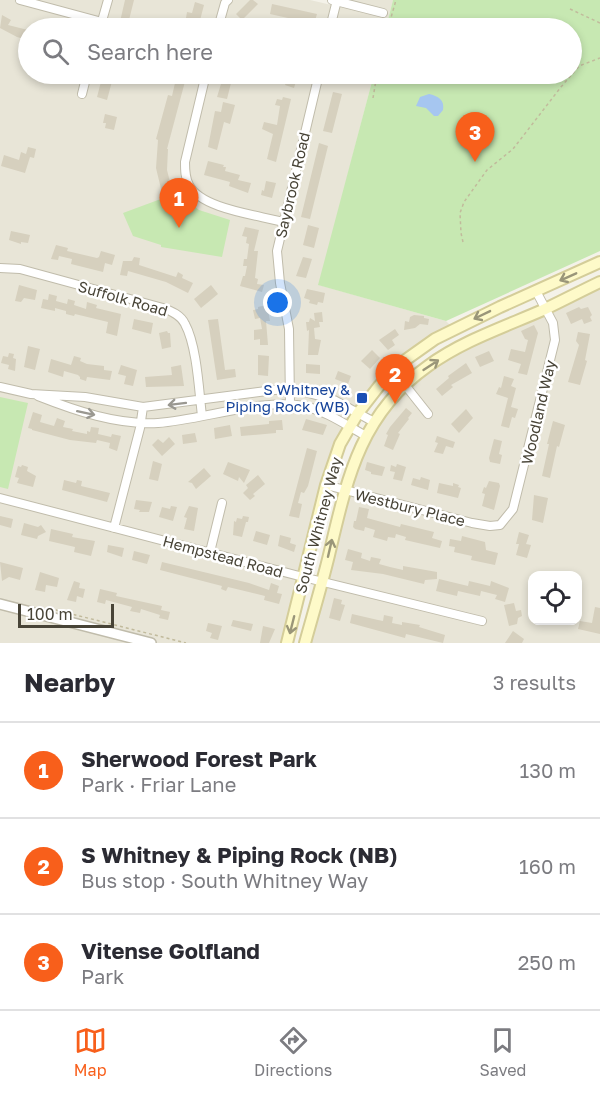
<!DOCTYPE html>
<meta charset="utf-8">
<style>
:root{--surface:#fff;--page:#f7f7f7;--text:#2b2b33;--muted:#7c7c81;--line:#e1e1e2;--accent:#f85f1b}
body{margin:0;font-family:"Golos Text",sans-serif;background:var(--page);color:var(--text)}
.controls{position:absolute;right:18px;bottom:18px;display:grid;overflow:hidden;border-radius:12px;box-shadow:0 3px 9px #0003}
.controls button{width:54px;height:54px;display:grid;place-items:center;padding:0;border:0;border-bottom:2px solid var(--line);background:var(--surface);color:var(--text);font:30px sans-serif}
.scale{position:absolute;left:18px;bottom:15px;width:96px;box-sizing:border-box;padding-left:6px;border:3px solid #484437;border-top:0;font-size:16px;line-height:21px;white-space:nowrap;color:#484437;-webkit-text-stroke:4px #fff;paint-order:stroke}
.you{position:absolute;left:278px;top:303px;width:21px;height:21px;margin:-15px;border:4px solid #fff;border-radius:50%;background:#1a73e8;box-shadow:0 0 0 9px #1a73e833}
.badge{display:grid;place-items:center;width:39px;height:39px;border-radius:50%;background:var(--accent);color:#fff;font-size:20px;font-weight:700}
.pin{position:absolute;translate:-50% -50px;filter:drop-shadow(0 2px 3px #0008)}
.pin::after{content:'';position:absolute;top:32px;width:21px;height:18px;background:inherit;clip-path:polygon(0 0,100% 0,50% 100%)}
.list{margin:0;padding:0;list-style:none}
h2{display:flex;justify-content:space-between;align-items:center;height:78px;margin:0;padding:0 24px;font-size:26px}
h2 small{font-size:20px;font-weight:400;color:var(--muted)}
.list li{display:grid;grid-template-columns:39px 1fr auto;gap:18px;align-items:center;box-sizing:border-box;height:96px;padding:0 24px;border-top:2px solid var(--line)}
.list b{display:block;font-size:22px;white-space:nowrap}
.list p{margin:0;font-size:20px;white-space:nowrap;color:var(--muted)}
.list em{font-size:20px;font-style:normal;color:var(--muted)}
.icon{flex:none;width:33px;height:33px;fill:none;stroke:currentColor;stroke-width:2;stroke-linecap:round;stroke-linejoin:round}
.map{position:relative;flex:none;width:600px;height:643px;overflow:hidden}
.search{position:absolute;background:var(--surface);box-shadow:0 3px 9px #0003;left:18px;right:18px;top:18px;height:66px;display:flex;align-items:center;gap:15px;box-sizing:border-box;padding:0 21px;border-radius:33px;color:var(--muted);font-size:22px}
.sheet{height:366px;background:var(--surface)}
nav{display:flex;justify-content:space-around;align-items:center;box-sizing:border-box;height:84px;border-top:2px solid var(--line);background:var(--surface);font-size:16px;color:var(--muted)}
nav a{display:grid;justify-items:center;gap:3px}
nav .on{color:var(--accent)}
.map>svg:first-child{display:block}
</style>
<div class="map">
<svg width="600" height="643" viewBox="0 0 600 643">
<rect width="100%" height="100%" fill="#f4f2e9"/>
<path fill="#e8e5d7" fill-rule="evenodd" d="M0 0H310L340 7 342 0H393L386 28H28V74H374L319 285 446 321 452 327 418 346 341 435 284 643H0Z
M600 286V643H310L340 526 363 449 390 406 415 381 447 358ZM532 576H578V620H532Z"/>
<path fill="#c7e8b2" d="M393 0H600V251L446 321 318 285 374 74H572V28H386Z
M177 193 199 210 230 220 222 257 161 247V245L133 236 123 213Z
M0 397 28 403 8 489 0 487Z"/>
<path fill="#a6c6f0" d="M429 94C438 96 445 100 443 110L438 116H434L426 108 416 106 420 97Z"/>
<path fill="#d6d0be" d="M125 0H134L127 28 119 26Z
M250 0H253L258 4 242 20 236 14Z
M195 2 204 5 198 28H188L190 19 186 18 187 12 192 13Z
M272 4 317 14 314 24 295 19 292 28H285L288 18 270 14Z
M2 15 11 20 8 25 28 30V40L17 37 0 28Z
M351 18 371 22 370 28H349Z
M103 74H114L107 100 97 97Z
M178 74H187L167 149H168L167 170 172 190 162 193 156 168 158 140 156 139 168 95 172 96 175 83 168 81 170 75 177 77Z
M224 74H231L230 79H232L227 99 217 97Z
M289 74H298L294 88 285 85Z
M333 92 342 94 332 133 323 131Z
M283 97 291 99 276 162 267 159 273 134 262 129 264 122 277 125 280 106 275 105 277 99 282 100Z
M223 102 235 105 230 124 224 122 217 150 208 147 215 111 221 112Z
M105 114 117 117 114 130 105 128 106 123H103Z
M319 143 328 146 310 219 301 217Z
M28 147 36 149 34 158 30 157 25 173 1 166 4 155 19 160 21 152 26 154Z
M208 161 224 165 223 167H226L225 171 240 175 238 180 251 183 248 193 229 186 230 182 204 175Z
M266 181 276 183 272 198 261 195 262 190 264 191Z
M308 225 319 228 314 248 303 245Z
M245 227 259 230 254 251H258L255 278 258 279 257 284 264 285 262 292 240 286 243 276H245L247 266H243L244 259H247L249 244 246 243 247 237 242 236Z
M11 231 30 235 28 243 21 242V244L9 240Z
M56 245 68 248 67 251 97 258 99 257 101 251 115 255 112 265 105 263 103 272 71 264 72 259 59 256 58 260 51 259Z
M134 257 140 258 139 265 176 277 178 272 183 275 182 278 193 283 188 293 166 282 128 271 127 276 120 275 123 261H132Z
M303 257 312 259 306 278 296 276Z
M19 285 37 290 35 300 24 298 21 302 15 301Z
M211 285 218 294 201 308 194 299Z
M307 289 325 293 323 303 318 302 317 305 309 303 310 300 304 298Z
M49 294 57 296 56 301 67 304 68 299 75 301 74 305 86 309 87 302 97 305 96 308 121 314 117 336 106 333 108 322 75 314 74 316 66 314V311L55 308V311L41 308 43 299 48 300Z
M267 305 270 321H266L268 345H260V339L254 340V330L262 329 260 318 255 319 253 310 258 309V307Z
M579 307 581 309 588 307 592 315 590 317 592 321 584 324 582 319 571 324 566 313Z
M322 312 323 322H319L320 327 314 328 315 339 321 340 318 355H308L309 330 307 331 306 322H309L310 318 315 321 314 313Z
M414 315 424 316V318L429 319 428 325 420 324 415 328 404 330 405 321 409 322 410 317Z
M134 319 153 323 151 334 132 329Z
M218 319 225 370 235 369 236 377 217 380 208 320Z
M534 325 538 333 527 375 518 373 521 364 508 360 511 349 525 352 528 340 525 339 521 331Z
M395 329 399 335 392 340 395 345 388 350 379 340Z
M167 331 168 333H170L171 347 162 349 159 333Z
M578 332 590 334 585 360 587 361 580 385 568 382 579 345 576 341Z
M28 346 40 349 35 370 24 367Z
M372 350 380 358 370 369 361 361Z
M489 351 494 361 480 367 475 357Z
M9 353 14 354 13 358 16 359 15 371 8 369 9 365 1 363 3 356 8 357Z
M258 355 269 356 268 376 258 375Z
M74 356 81 358 80 361 87 364 104 366V370L112 371 110 380 87 377 86 381 80 379V377L78 375 64 371 63 377 48 372 51 359 71 365Z
M466 363 472 373 451 385 453 387 442 396 436 389 449 378 448 376Z
M306 364 320 365V374L306 373Z
M121 365 137 370 133 386 124 384 126 376 118 374Z
M181 365 184 386 146 387 145 377 172 375 171 367Z
M338 371 351 376 348 384 335 379Z
M504 376 514 379 511 386 516 388 511 407 518 409 515 418 512 417 509 428 501 426 508 398 496 394 499 387 501 388Z
M406 408 412 413 408 418 409 419 398 433 400 434 393 450 384 446 388 435 386 434 390 427Z
M466 409 473 418 459 433 451 424Z
M33 412 42 415 40 422 54 426 57 418 65 421 63 427 73 429 72 431 87 434V431L90 432 91 427 99 428 98 434 111 437 112 434 121 436 117 451 109 448 110 443 97 440 96 443 70 440 32 430V429L28 428Z
M306 419 327 425 323 435 302 430Z
M282 420 283 430H276V433L241 436 240 427 269 424V421Z
M553 421 565 425 559 447 557 446 550 478 542 476 549 444H547Z
M230 425 232 436 215 439 214 428Z
M195 433 197 442 183 444 182 435Z
M437 436 455 442 453 448 446 446 443 454 434 452 438 443 435 442Z
M169 437 175 444 162 456 152 445 158 439 163 443Z
M494 439 502 441 499 454 502 455 500 464 490 462 489 458Z
M307 448 317 451 308 486 304 493 301 492 298 503 302 504 299 518 289 516Z
M153 461 162 464 158 481 149 479Z
M228 462 250 470 244 483 239 477 238 481 223 474Z
M367 462 385 467 382 476 371 474V472L365 470Z
M397 464 406 467 402 481 393 479 395 472 390 471 391 465 396 467Z
M22 465 28 467 27 471 36 476 33 487 17 483 19 478 15 477 18 466 21 467Z
M204 468 211 476 196 489 192 483 188 482Z
M258 475 265 484 253 494 255 496 250 500 243 493 248 488 246 485Z
M421 477 430 480 428 490 411 485 413 478 420 480Z
M64 480 76 483 77 480 82 481 81 486 110 493 107 502 62 490Z
M489 481 499 483 500 486 494 510 482 506 485 494 482 493 484 487 486 488Z
M439 483 453 486V483L459 485 458 487 461 488 458 498 437 493Z
M534 495 548 498 543 523 532 520Z
M136 500 152 502 149 512H139L140 510 134 509Z
M171 506 177 507 173 521 159 517 162 507 170 509Z
M189 506 198 508 194 531 184 529 187 518 184 517Z
M359 507 369 509 367 518 400 527 401 524 434 532 432 538 442 541 440 548 405 540 406 537 396 534 395 538 388 537 387 541 373 537 375 530 365 527 364 531 355 529 353 527 354 521H356Z
M0 516 13 519 11 528 0 525Z
M243 516 249 517 248 522H246L242 537 233 535 234 521 236 522 237 518 242 519Z
M24 523 38 527 41 525 46 532 38 536 37 539 21 535Z
M51 529 73 534 72 537 95 541 91 556 74 552 75 547 49 541Z
M256 531 270 535 267 545 253 541Z
M519 532 529 535 526 544 531 545 527 558 516 555 519 544H516Z
M280 535 291 538 290 543 296 545 294 552 278 546Z
M462 536 485 542 486 550 498 553 495 565 471 560 472 556 454 552 455 547 449 546 450 539 461 541Z
M108 545 124 548 122 557 107 552Z
M348 549 362 553 361 558 370 561 371 557 381 559 379 564 390 567 403 570V566L437 572V579L425 580 424 584 383 574 351 570 353 562 345 560Z
M134 551 150 555 147 564 132 560Z
M0 562 23 568 20 580 9 577 2 581Z
M162 562 249 583 269 590 271 583 279 586 277 593 282 594 279 604 264 600 265 596 228 587 226 591 221 589 222 586 160 570Z
M40 572 59 578 57 587 46 585 45 592 35 590Z
M439 579 468 586 469 581 490 586 491 581 509 588 505 602 495 599 497 595 481 591 480 596 458 591 457 596 436 591Z
M74 581 80 583 79 588 85 589 83 598 77 596 76 602 67 600Z
M100 589 117 593 116 596 162 606 161 610 170 612 168 620 159 618 160 615 141 609 140 613 130 611 132 607 106 600 105 604 97 602Z
M334 598 342 600 341 604 345 605 340 621 329 618Z
M514 603 516 611 521 610 522 616 518 618 517 624 509 626 504 605Z
M595 607 600 608V634L578 629 580 621 592 623Z
M352 614 378 620 383 621 384 615 393 617 392 623 402 625V622L420 625 419 627 445 635 443 643 406 634 405 638 350 623Z
M233 620 253 624 251 631 231 626Z
M208 623 222 626 218 640 210 638 212 633 206 631Z
M263 626 275 629 269 643H260Z
M513 631 524 639 522 643H505Z"/>
<g fill="none" stroke-linecap="round" stroke-linejoin="round">
<defs>
<path id="minor" d="M20 0 102 22
M332 0 383 13
M100 28 108 0
M218 28 225 3 228 0
M330 28 337 0
M206 74 185 162C185 170 185 178 189 185 201 209 258 215 283 222
M82 94 87 74
M0 268 20 269 163 308C171 311 181 315 185 324 197 346 199 391 202 416
M405 385 428 414
M0 387 31 394 85 397 143 407 290 388 334 400 374 422
M38 396C76 411 117 425 158 423 202 420 262 398 304 406 326 411 346 425 366 436
M290 405 289 329 280 283 277 251 319 74
M326 485 472 523 490 526 500 525 513 509 555 340 553 323 536 291
M0 498 303 577 482 621
M114 528 140 428 143 407
M210 552 222 503"/>
<path id="tertiary" d="M0 604 151 643"/>
<path id="secondary" d="M287 643 326 485 340 444 358 413 379 386 404 361 435 339 500 307 600 262
M305 643C313 614 322 584 329 555 347 479 360 414 428 366 462 341 504 327 543 310 562 301 581 291 600 282"/>
</defs>
<use href="#minor" stroke="#c0bcab" stroke-width="10"/>
<use href="#tertiary" stroke="#c0bcab" stroke-width="12"/>
<use href="#secondary" stroke="#d4cd99" stroke-width="14"/>
<path stroke="#c1ba9c" stroke-width="1.5" stroke-dasharray="3 3" stroke-linecap="butt" d="M570 9 600 23
M388 28 396 0
M373 98 377 74
M463 242 461 233 460 213 464 202 487 170 513 149 561 87 579 66 600 58
M56 610 186 643"/>
<use href="#minor" stroke="#fff" stroke-width="8"/>
<use href="#tertiary" stroke="#fff" stroke-width="9"/>
<use href="#secondary" stroke="#fefac9" stroke-width="10"/>
</g>
<defs><path id="oneway-shaft" d="M-6 0H5M1.5-3L5.5 0L1.5 3" fill="none" stroke-width="1.6" stroke-linecap="round" stroke-linejoin="round" transform="scale(1.5)"/></defs>
<g stroke="#9a9679">
<use href="#oneway-shaft" transform="translate(568 277) rotate(156)"/>
<use href="#oneway-shaft" transform="translate(482 315) rotate(154)"/>
<use href="#oneway-shaft" transform="translate(431 365) rotate(-33)"/>
<use href="#oneway-shaft" transform="translate(330 548) rotate(-77)"/>
<use href="#oneway-shaft" transform="translate(292 625) rotate(104)"/>
</g>
<g stroke="#9a9891">
<use href="#oneway-shaft" transform="translate(177 404) rotate(173)"/>
<use href="#oneway-shaft" transform="translate(86 413) rotate(12)"/>
</g>
<rect fill="#1a4fb4" stroke="#fff" stroke-width="2" x="356" y="392" width="12" height="12" rx="3"/>
<g text-anchor="middle" dominant-baseline="central" stroke-width="5" stroke-linejoin="round" paint-order="stroke">
<g font-size="15" fill="#484437" stroke="#fff">
<text transform="translate(292 185) rotate(-77)">Saybrook Road</text>
<text transform="translate(123 298) rotate(16)">Suffolk Road</text>
<text transform="translate(538 412) rotate(-77)">Woodland Way</text>
<text transform="translate(410 507) rotate(14)">Westbury Place</text>
<text transform="translate(318 525) rotate(-75)">South Whitney Way</text>
<text transform="translate(223 556) rotate(15)">Hempstead Road</text>
</g>
<g font-size="15" fill="#164399" stroke="#fff" text-anchor="end">
<text x="350" y="389">S Whitney &amp;<tspan x="350" dy="17">Piping Rock (WB)</tspan></text>
</g>
</g>
</svg>
<div class="controls">
<button><svg class="icon" aria-label="locate" viewBox="0 0 24 24"><circle cx="12" cy="12" r="6"/><path d="M12 2v4M12 18v4M2 12h4M18 12h4"/></svg></button>
</div>
<div class="scale">100 m</div>
<div class="you"></div>
<div class="pin badge" style="left:179px;top:228px">1</div>
<div class="pin badge" style="left:395px;top:404px">2</div>
<div class="pin badge" style="left:475px;top:162px">3</div>
<div class="search"><svg class="icon" aria-label="search" viewBox="0 0 24 24"><circle cx="10" cy="10" r="6"/><path d="M15 15l6 6"/></svg>Search here</div>
</div>
<section class="sheet">
<h2>Nearby<small>3 results</small></h2>
<ul class="list">
<li><span class="badge">1</span><div><b>Sherwood Forest Park</b><p>Park · Friar Lane</p></div><em>130 m</em></li>
<li><span class="badge">2</span><div><b>S Whitney &amp; Piping Rock (NB)</b><p>Bus stop · South Whitney Way</p></div><em>160 m</em></li>
<li><span class="badge">3</span><div><b>Vitense Golfland</b><p>Park</p></div><em>250 m</em></li>
</ul>
</section>
<nav>
<a class="on"><svg class="icon" aria-label="map" viewBox="0 0 24 24"><path d="M3 6l6-2 6 2 6-2v14l-6 2-6-2-6 2zM9 4v14M15 6v14"/></svg>Map</a>
<a><svg class="icon" aria-label="directions" viewBox="0 0 24 24"><path d="M12 3l9 9-9 9-9-9zM9 14v-3h6M13 9l2 2-2 2"/></svg>Directions</a>
<a><svg class="icon" aria-label="saved" viewBox="0 0 24 24"><path d="M7 4h10v16l-5-4-5 4z"/></svg>Saved</a>
</nav>
